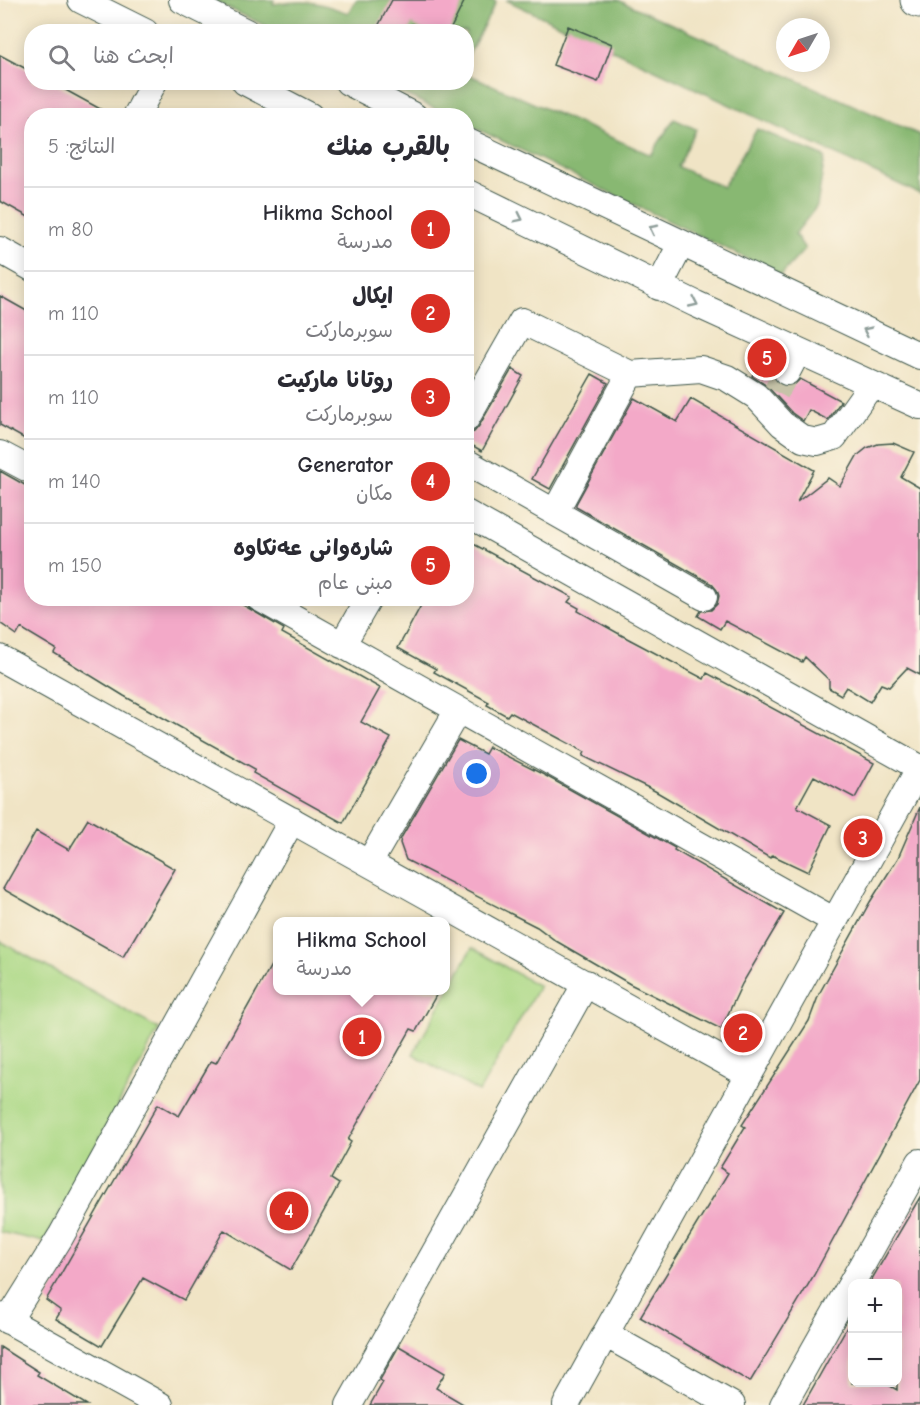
<!DOCTYPE html>
<html lang="ar">
<meta charset="utf-8">
<style>
:root{--surface:#fff;--page:#f7f7f7;--text:#2b2b33;--muted:#7c7c81;--line:#e1e1e2;--accent:#d93025}
body{margin:0;font-family:"Comic Neue","Playpen Sans Arabic",sans-serif;background:var(--page);color:var(--text);direction:rtl}
.controls{position:absolute;right:18px;bottom:18px;display:grid;overflow:hidden;border-radius:12px;box-shadow:0 3px 15px #0003}
.controls button{width:54px;height:54px;display:grid;place-items:center;padding:0;border:0;border-bottom:2px solid var(--line);background:var(--surface);color:var(--text);font:30px sans-serif}
.compass{position:absolute;left:776px;top:18px;width:54px;height:54px;border-radius:50%;background:var(--surface);box-shadow:0 3px 15px #0003;rotate:231deg}
.you{position:absolute;left:477px;top:774px;width:21px;height:21px;margin:-15px;border:4px solid #fff;border-radius:50%;background:#1a73e8;box-shadow:0 0 0 9px #1a73e833}
.badge{display:grid;place-items:center;width:39px;height:39px;border-radius:50%;background:var(--accent);color:#fff;font-size:20px;font-weight:700}
.pin{position:absolute;translate:-50% -50%;border:3px solid #fff;box-shadow:0 2px 6px #0006}
.popup{position:absolute;left:273px;top:917px;width:177px;height:78px;box-sizing:border-box;display:grid;place-content:center;border-radius:12px;background:var(--surface);filter:drop-shadow(0 2px 4px #0005);font-size:20px;white-space:nowrap;color:var(--muted)}
.popup b{font-size:22px;color:var(--text)}
.popup::after{content:'';position:absolute;left:50%;top:100%;margin-left:-12px;border:12px solid transparent;border-top-color:var(--surface)}
.list{margin:0;padding:0;list-style:none}
h2{display:flex;justify-content:space-between;align-items:center;height:78px;margin:0;padding:0 24px;font-size:26px}
h2 small{font-size:20px;font-weight:400;color:var(--muted)}
.list li{display:grid;grid-template-columns:39px 1fr auto;gap:18px;align-items:center;box-sizing:border-box;height:84px;padding:0 24px;border-top:2px solid var(--line)}
.list b{display:block;font-size:22px;white-space:nowrap}
.list p{margin:0;font-size:20px;white-space:nowrap;color:var(--muted)}
.list em{font-size:20px;font-style:normal;color:var(--muted)}
.icon{flex:none;width:33px;height:33px;fill:none;stroke:currentColor;stroke-width:2;stroke-linecap:round;stroke-linejoin:round}
.map{position:relative;flex:none;width:920px;height:1405px;overflow:hidden;direction:ltr}
.search{position:absolute;background:var(--surface);box-shadow:0 3px 15px #0003;left:24px;top:24px;width:450px;height:66px;display:flex;align-items:center;gap:15px;box-sizing:border-box;padding:0 21px;border-radius:24px;color:var(--muted);font-size:22px}
.panel{position:absolute;background:var(--surface);box-shadow:0 3px 15px #0003;left:24px;top:108px;width:450px;height:498px;border-radius:24px;direction:rtl}
.map>svg:first-child{display:block}
</style>
<div class="map">
<svg width="920" height="1405" viewBox="0 0 920 1405">
<rect width="100%" height="100%" fill="#fcf5e5"/>
<filter id="ink" filterUnits="userSpaceOnUse"><feTurbulence type="fractalNoise" baseFrequency=".0167" numOctaves="2"/><feDisplacementMap in="SourceGraphic" scale="12" xChannelSelector="R" yChannelSelector="G"/><feConvolveMatrix kernelMatrix="1 2 1 2 8 2 1 2 1" color-interpolation-filters="sRGB"/></filter>
<filter id="wash" filterUnits="userSpaceOnUse"><feTurbulence type="fractalNoise" baseFrequency=".008" numOctaves="4" result="noise"/><feDisplacementMap in="SourceGraphic" scale="24" xChannelSelector="R" yChannelSelector="G"/><feGaussianBlur stdDeviation="1.35" result="paint"/><feColorMatrix in="noise" values="0 0 0 0 0 0 0 0 0 0 0 0 0 0 0 0 0 1.4 0 .05"/><feComposite in="paint" operator="in"/></filter>
<g filter="url(#wash)">
<rect width="100%" height="100%" fill="#f0e4c5"/>
<path fill="#abd885" stroke="#658a5c" stroke-width="1.5" d="M0 941 159 1029 44 1242 0 1232Z
M472 948 539 986 479 1092 413 1054Z"/>
<path fill="#88b872" stroke="#547a53" stroke-width="1.5" d="M212 0H274L273 4C308 0 315 1 348 13L356 0H492L496 2 467 58 466 32 276 31Z
M506 0H618L920 135V194Z
M467 74 651 155 674 119 696 129 678 167 723 187 757 129 825 157 817 206 795 234 805 249 781 275 467 124 466 116 449 115 381 83 466 82Z"/>
<g id="blocks">
<path fill="#f3a9c8" d="M392 0H465L449 32H427L412 24 408 32H375Z
M568 26 612 44 598 82 553 65Z
M0 55 32 72V82H51L113 116H32V219L0 201Z
M0 296 32 314V443L0 425Z
M761 358 774 365 772 373 774 380 780 385 788 387 795 384 800 379 841 401 828 420 809 410 803 421 792 413 767 386 752 376Z
M512 369 523 376 482 451 466 442V434L474 432 479 426Z
M592 374 608 383 550 489 532 479Z
M634 398 677 422 691 399 814 470 797 502 828 478 840 486 857 456 867 448 878 444 893 443 914 452 901 477 920 488V675L907 668 889 687 881 684 870 702 846 687 841 695 829 688V680L805 657 802 662 725 621 720 629 698 616 701 611 711 610 717 604 719 596 717 590 712 584 576 507V504Z
M0 471 32 489V598H231L284 629 282 633 380 688 361 722 391 738 343 823 253 773 255 769 124 696 54 653 56 649 21 628 17 635 0 623Z
M466 540 572 597 568 602 579 608 578 611 623 636 704 679 707 673 874 763 855 798 814 776 797 807 831 825 808 872 772 855 770 858 655 791 583 756 585 752 566 742 510 712 507 716 487 705 489 702 434 672 436 669 398 648 425 598H466Z
M458 740 485 754 489 747 546 776 675 848 674 850 784 913 742 984 721 1029 630 984 556 941 537 927 406 860 400 843 401 838Z
M920 807V1080L814 1275 750 1382 640 1317 728 1173 720 1168 745 1127 742 1125 809 1021 819 994 870 902 898 858Z
M88 819 175 869 123 957 3 889 36 831 69 850Z
M278 953V990H439L416 1031 411 1029 348 1140 351 1142 331 1179 339 1184 291 1270 224 1230 184 1300 143 1278 102 1346 56 1319 61 1311 46 1300 158 1104 179 1116 211 1061 216 1063Z
M920 1197V1405H803L852 1318V1383H885L897 1390V1284H869Z
M399 1346 445 1373 436 1388 465 1405H370L383 1382 380 1380Z
M0 1347 39 1372 37 1375 87 1405H0Z"/>
</g>
</g>
<g filter="url(#ink)">
<use href="#blocks" fill-opacity="0" stroke="#3e564a" stroke-width="1.5"/>
<g fill="none" stroke-linecap="round" stroke-linejoin="round">
<path stroke="#c6c3a8" stroke-width="26" stroke-dasharray="26 13" stroke-linecap="butt" d="M776 392 787 372"/>
<defs>
<path id="minor" d="M81 0 145 32
M182 0 246 32
M245 82 310 116
M348 82 414 116
M136 116 154 82
M466 141C618 212 768 285 920 356
M466 192 696 304 920 406
M0 250 32 268
M659 287 681 244
M787 372 798 351
M630 374 701 369 727 378 756 396 782 424 803 439 817 442 834 437 871 385
M466 419 522 321 630 374 555 512
M0 454 32 471
M466 462 704 597
M466 513 920 768
M259 598 835 921
M342 645 369 598
M0 658 749 1075
M369 863 458 710
M0 1316 160 1405
M8 1321 61 1236 292 820
M605 1334 732 1405
M349 1405 586 983
M566 1405 920 767
M783 1405 920 1162"/>
<path id="highway" d="M917 0 920 1"/>
</defs>
<use href="#minor" stroke="#3e564a" stroke-width="28"/>
<use href="#highway" stroke="#3e564a" stroke-width="35"/>
<use href="#minor" stroke="#fff" stroke-width="26"/>
<use href="#highway" stroke="#fff" stroke-width="33"/>
</g>
<defs><path id="oneway-chevron" d="M-2-3.5L2.5 0L-2 3.5" fill="none" stroke-width="1.6" stroke-linecap="round" stroke-linejoin="round" transform="scale(1.5)"/></defs>
<g stroke="#8f9e9a">
<use href="#oneway-chevron" transform="translate(519 218) rotate(26)"/>
<use href="#oneway-chevron" transform="translate(653 229) rotate(-153)"/>
<use href="#oneway-chevron" transform="translate(694 303) rotate(25)"/>
<use href="#oneway-chevron" transform="translate(867 331) rotate(-155)"/>
</g>
</g>
</svg>
<div class="controls">
<button>+</button>
<button>−</button>
</div>
<svg class="compass" viewBox="-18 -18 36 36"><path d="M0-13l5 13h-10z" fill="#e53935"/><path d="M0 13l5-13h-10z" fill="#7c7c81"/></svg>
<div class="you"></div>
<div class="pin badge" style="left:362px;top:1037px">1</div>
<div class="popup"><b>Hikma School</b>مدرسة</div>
<div class="pin badge" style="left:743px;top:1033px">2</div>
<div class="pin badge" style="left:863px;top:838px">3</div>
<div class="pin badge" style="left:289px;top:1211px">4</div>
<div class="pin badge" style="left:767px;top:358px">5</div>
<div class="search"><svg class="icon" aria-label="search" viewBox="0 0 24 24"><circle cx="10" cy="10" r="6"/><path d="M15 15l6 6"/></svg>ابحث هنا</div>
<section class="panel">
<h2>بالقرب منك<small>النتائج: 5</small></h2>
<ul class="list">
<li><span class="badge">1</span><div><b>Hikma School</b><p>مدرسة</p></div><em>80 m</em></li>
<li><span class="badge">2</span><div><b>ايكال</b><p>سوبرماركت</p></div><em>110 m</em></li>
<li><span class="badge">3</span><div><b>روتانا ماركيت</b><p>سوبرماركت</p></div><em>110 m</em></li>
<li><span class="badge">4</span><div><b>Generator</b><p>مكان</p></div><em>140 m</em></li>
<li><span class="badge">5</span><div><b>شارەوانی عەنکاوە</b><p>مبنى عام</p></div><em>150 m</em></li>
</ul>
</section>
</div>
